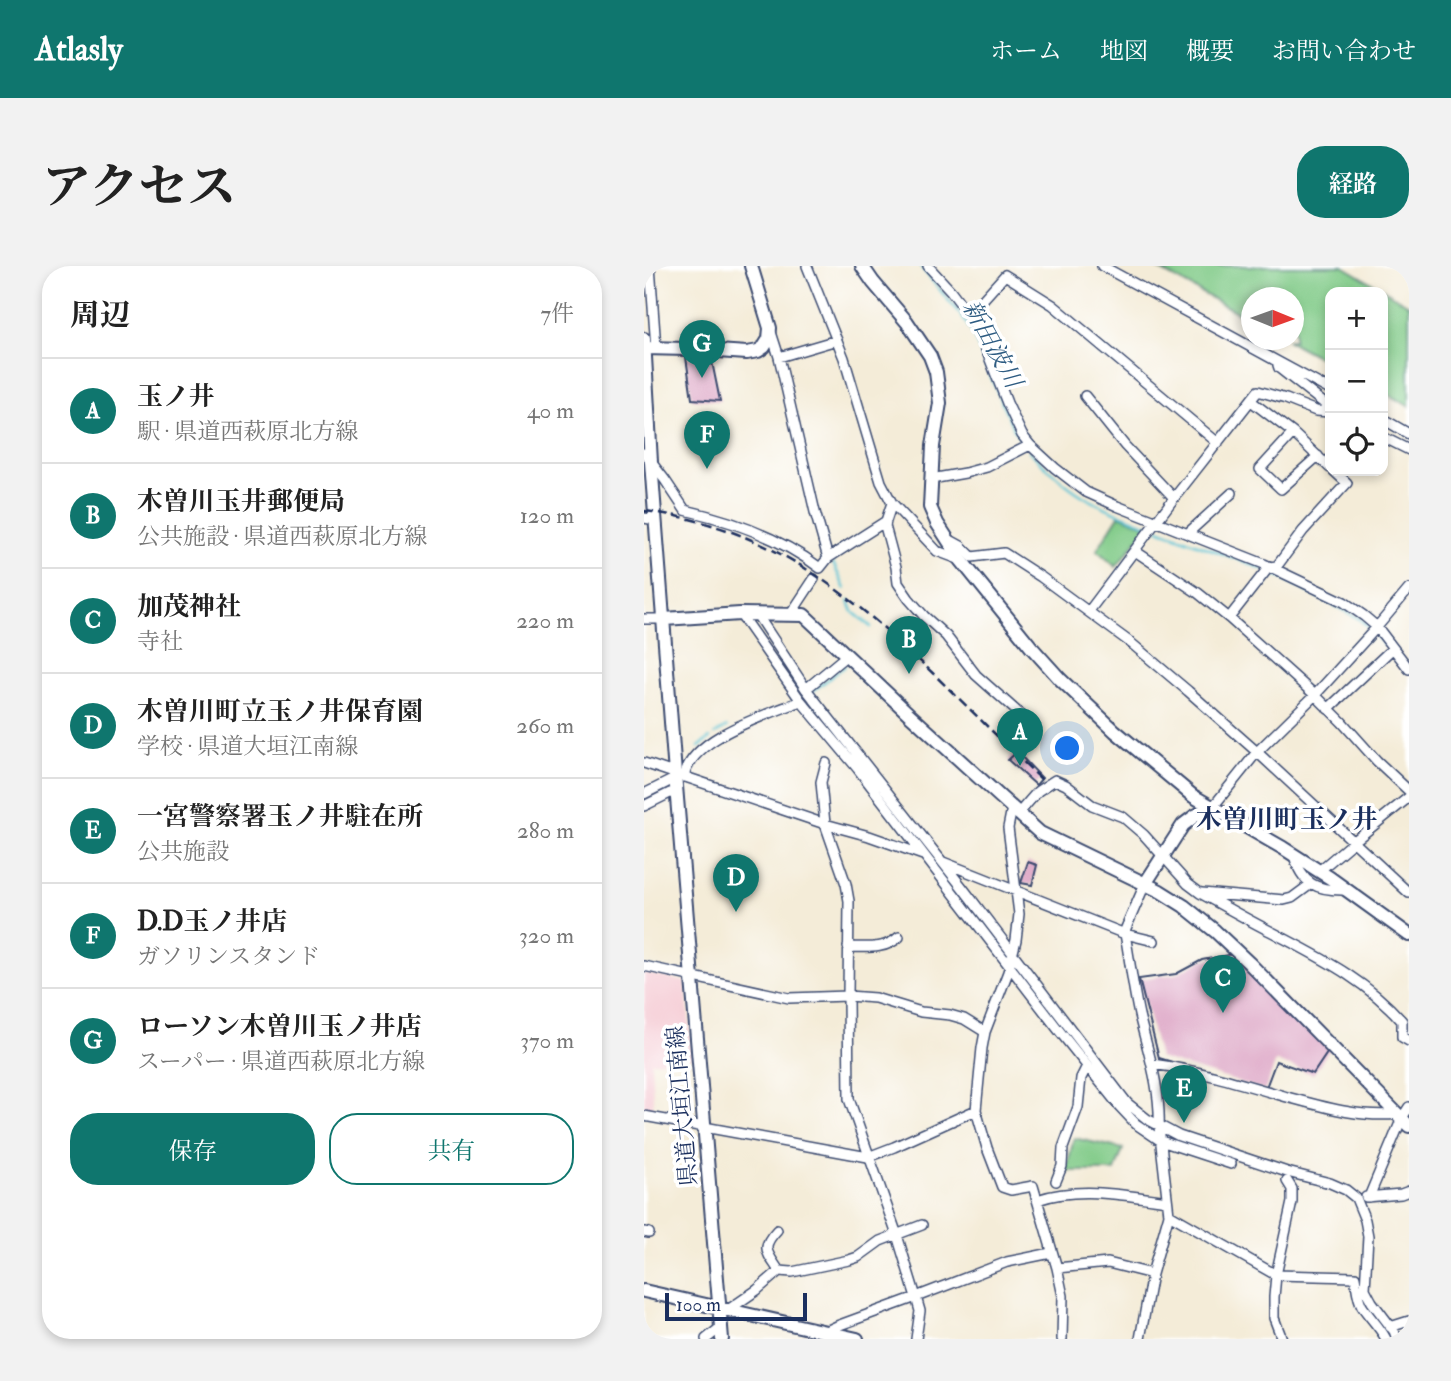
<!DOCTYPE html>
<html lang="ja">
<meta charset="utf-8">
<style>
:root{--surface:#fff;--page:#f2f2f2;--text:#222;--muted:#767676;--line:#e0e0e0;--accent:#0f766e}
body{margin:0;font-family:"IM FELL Double Pica","Noto Serif JP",serif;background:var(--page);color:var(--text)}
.controls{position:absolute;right:21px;top:21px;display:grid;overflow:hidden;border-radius:14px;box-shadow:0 4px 10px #0003}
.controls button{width:63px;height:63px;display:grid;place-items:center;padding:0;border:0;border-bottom:2px solid var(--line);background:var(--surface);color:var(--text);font:35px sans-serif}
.compass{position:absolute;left:597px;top:21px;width:63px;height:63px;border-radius:50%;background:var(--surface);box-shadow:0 4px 10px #0003;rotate:91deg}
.scale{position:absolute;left:21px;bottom:18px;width:142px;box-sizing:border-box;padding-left:7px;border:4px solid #1b2f5e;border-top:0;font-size:19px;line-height:24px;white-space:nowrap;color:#1b2f5e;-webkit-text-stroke:5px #fff;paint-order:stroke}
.you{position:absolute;left:424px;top:483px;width:24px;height:24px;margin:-18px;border:5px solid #fff;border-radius:50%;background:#1a73e8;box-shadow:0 0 0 10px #1a73e833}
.badge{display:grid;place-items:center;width:46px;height:46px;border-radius:50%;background:var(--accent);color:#fff;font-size:23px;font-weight:700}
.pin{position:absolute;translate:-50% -58px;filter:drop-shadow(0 2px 4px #0008)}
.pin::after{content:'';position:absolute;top:37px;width:24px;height:21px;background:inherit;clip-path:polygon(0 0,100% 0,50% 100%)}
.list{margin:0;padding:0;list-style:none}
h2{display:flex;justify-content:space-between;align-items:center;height:91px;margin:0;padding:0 28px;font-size:30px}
h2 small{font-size:23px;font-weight:400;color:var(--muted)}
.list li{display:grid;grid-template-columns:46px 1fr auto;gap:21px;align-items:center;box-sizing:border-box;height:105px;padding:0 28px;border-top:2px solid var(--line)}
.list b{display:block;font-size:26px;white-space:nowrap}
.list p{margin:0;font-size:23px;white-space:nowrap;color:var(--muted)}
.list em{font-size:23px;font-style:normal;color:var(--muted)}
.actions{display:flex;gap:14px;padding:21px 28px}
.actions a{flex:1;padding:16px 0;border:2px solid var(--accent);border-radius:28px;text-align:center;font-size:24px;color:var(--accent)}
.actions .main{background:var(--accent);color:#fff}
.icon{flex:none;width:38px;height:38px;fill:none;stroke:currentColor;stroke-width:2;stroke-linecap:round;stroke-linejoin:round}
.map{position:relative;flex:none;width:765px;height:1073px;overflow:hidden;border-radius:28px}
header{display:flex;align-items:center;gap:42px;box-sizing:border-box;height:98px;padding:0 35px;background:var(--accent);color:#fff}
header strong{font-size:33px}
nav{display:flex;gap:38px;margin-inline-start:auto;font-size:24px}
.intro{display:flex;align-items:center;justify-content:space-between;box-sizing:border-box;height:168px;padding:0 42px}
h1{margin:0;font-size:49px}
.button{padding:18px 32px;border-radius:28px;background:var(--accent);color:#fff;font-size:24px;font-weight:700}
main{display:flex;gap:42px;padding:0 42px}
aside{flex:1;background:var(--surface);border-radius:28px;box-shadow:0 4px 10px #0003}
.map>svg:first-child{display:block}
</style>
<header>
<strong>Atlasly</strong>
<nav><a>ホーム</a><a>地図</a><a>概要</a><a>お問い合わせ</a></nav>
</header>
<div class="intro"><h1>アクセス</h1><a class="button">経路</a></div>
<main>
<aside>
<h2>周辺<small>7件</small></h2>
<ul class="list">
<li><span class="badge">A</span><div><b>玉ノ井</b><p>駅 · 県道西萩原北方線</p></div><em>40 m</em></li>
<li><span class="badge">B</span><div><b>木曽川玉井郵便局</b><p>公共施設 · 県道西萩原北方線</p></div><em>120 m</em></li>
<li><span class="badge">C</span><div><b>加茂神社</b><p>寺社</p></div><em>220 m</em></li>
<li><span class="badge">D</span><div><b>木曽川町立玉ノ井保育園</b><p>学校 · 県道大垣江南線</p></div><em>260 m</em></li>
<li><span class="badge">E</span><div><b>一宮警察署玉ノ井駐在所</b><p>公共施設</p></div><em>280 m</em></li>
<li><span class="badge">F</span><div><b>D.D玉ノ井店</b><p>ガソリンスタンド</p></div><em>320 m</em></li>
<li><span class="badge">G</span><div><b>ローソン木曽川玉ノ井店</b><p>スーパー · 県道西萩原北方線</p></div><em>370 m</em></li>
</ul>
<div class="actions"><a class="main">保存</a><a>共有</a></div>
</aside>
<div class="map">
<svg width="765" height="1073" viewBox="0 0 765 1073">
<rect width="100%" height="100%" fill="#fff"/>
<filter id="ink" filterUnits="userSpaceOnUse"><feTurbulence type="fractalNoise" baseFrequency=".0143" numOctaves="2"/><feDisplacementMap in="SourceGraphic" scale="14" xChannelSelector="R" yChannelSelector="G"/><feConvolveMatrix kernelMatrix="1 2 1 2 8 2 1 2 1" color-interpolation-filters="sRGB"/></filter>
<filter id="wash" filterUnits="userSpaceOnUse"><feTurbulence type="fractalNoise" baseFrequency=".00686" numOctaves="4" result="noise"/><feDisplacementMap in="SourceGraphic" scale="28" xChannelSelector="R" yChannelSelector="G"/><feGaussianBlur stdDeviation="1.57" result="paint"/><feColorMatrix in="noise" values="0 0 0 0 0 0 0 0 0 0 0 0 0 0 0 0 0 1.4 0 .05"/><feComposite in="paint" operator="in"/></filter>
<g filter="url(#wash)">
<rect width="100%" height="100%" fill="#f4ecd8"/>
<path fill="#f6cfd7" d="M0 707 42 716 48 792 7 796 10 848 0 846Z"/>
<path fill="#80ca87" stroke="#4e7c72" stroke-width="2" d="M509 0H699L765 39V140L739 126V26H686V97L643 74H650V32H608L607 54Z
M475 249 504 260 472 301 453 284Z
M430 872 479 883 471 905H422Z"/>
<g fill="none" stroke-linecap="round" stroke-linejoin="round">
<path stroke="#5bc5d6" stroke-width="2.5" d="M276 0 320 53 329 69 369 162 380 179
M385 185C402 201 419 218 439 230 460 243 482 250 504 259
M514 263 619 303
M189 297 201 323
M626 306 714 352 725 361
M205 335 209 346 227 361
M733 371 740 379
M169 425 201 400
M71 468 83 461
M55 481 66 472
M0 534 25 521"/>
</g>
<g id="blocks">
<path fill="#dda5c5" d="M42 91H67L76 135 48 133Z
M373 486 398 512 392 519 364 494Z
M384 596 393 599 388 619 377 617Z
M595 687 687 781 669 808 632 795 621 824 515 792 495 713 532 708 558 694Z"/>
</g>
</g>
<g filter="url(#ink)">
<use href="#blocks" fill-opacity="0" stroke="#3c4b70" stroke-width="2"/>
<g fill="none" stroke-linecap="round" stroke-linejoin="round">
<defs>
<path id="street" d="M6 0 12 82
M163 0 200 92 237 216 248 237 293 285 317 294
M284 0 307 25 325 49 340 78 363 137 378 169 386 179 411 202 442 226 473 240 620 298 700 336 720 350 733 361 765 403
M458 0 686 124
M325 49 361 9 409 39 574 177
M127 66 135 91 171 246 184 292
M135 91 193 74
M634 99 635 102 686 142
M441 130 481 180 530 232
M607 135 649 167 686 202
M739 153 765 168
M649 167 616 203 637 223 674 190
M739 171 765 184
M0 187 21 214 41 244C89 255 137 272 176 302L184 292 242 255 248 237
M287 213 321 207 343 201 386 179
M0 252 12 254
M242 255 241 260 252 301 254 317 265 333 280 350 302 370 332 409 377 449
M544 267 588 227
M306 274 317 280 328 291 360 287 397 311 487 377 544 425 613 486 765 627
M491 285 554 327 585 352 671 429 698 456 733 495 765 525
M445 345 530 232 614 125 642 133 672 145 686 146
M112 347 162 423 318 621 483 837 503 853 535 870 643 906 686 917 702 924 712 932 721 954 724 970 721 1023 728 1036 750 1065 753 1073
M96 348 157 435 214 503 413 762 476 841 492 858 517 875 587 898
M147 348 170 313
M585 352 625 301 633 300 659 265 703 217 690 205
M0 353H20
M162 423 203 389
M684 443 749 382
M0 497 181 558 225 570 279 589
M182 497 177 516 181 558 202 618 205 635 204 730 205 833 253 969 272 1031 276 1045 272 1073
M40 511C47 471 123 449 157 435
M0 528 32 512
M0 540 26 527 33 526
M368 542 364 562 375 648 372 674 364 706 341 766 338 782 332 844 343 882 358 921 367 924 389 920 413 1002 419 1030 418 1073
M568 542 613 486 671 429 733 361 765 323
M374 548 394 525 411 514 422 519 448 539 479 551 500 569 544 618 556 627C580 640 604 654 628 666 677 692 721 713 758 755V771L765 775
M650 589C657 618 673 625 702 624
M299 596 481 668 510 675
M675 605 709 576 765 531
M558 627 640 634 648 632 667 618
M204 681C222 681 241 684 255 671
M0 700 145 732 204 730 231 732 277 746 306 749 320 753 341 766
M508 798C554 804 599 818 643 831 680 841 716 852 754 848
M0 850 224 891 250 881 332 844
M412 915 418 900 419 882 434 841 437 812 443 800
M722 931 757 928 765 925
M725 931 758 852 765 841
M393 934C434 920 481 929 523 935
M525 948 632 1009 711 1011C713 1021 713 1031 718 1040 725 1051 736 1061 742 1073
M133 964C116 982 123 986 135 1005L148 1006 205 994 214 991 236 975 278 959
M0 966 5 967
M413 1002 464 997 508 1008
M84 1044 113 1024 135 1005
M746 1061 765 1055
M180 1066 193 1060 272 1031 363 996 407 987
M62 1073 77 1061
M496 1073 508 1008 525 948 515 861C517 823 504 786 495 749 489 722 486 695 481 668L482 662 501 618
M638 1073 630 1052V1031L632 1009 648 936V923L643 915"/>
<path id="secondary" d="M218 0 229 16 263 56 286 90 292 106 296 137 289 180 286 241 293 257 317 294 388 382 416 413 471 465 549 530 639 582 686 612 765 669
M0 73 7 196 31 508 78 1073
M0 82 44 83 103 87 114 85 120 81 125 73 126 62 107 0
M20 353 96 348 160 349 265 448 396 567 516 625 540 640 571 665 605 697 765 860
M501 618 539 559 551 550 568 542
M0 1025 213 1073"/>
</defs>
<use href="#street" stroke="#3c4b70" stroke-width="12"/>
<use href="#secondary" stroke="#3c4b70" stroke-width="16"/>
<use href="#street" stroke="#fff" stroke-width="9"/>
<use href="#secondary" stroke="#fff" stroke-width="12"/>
<path stroke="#1b2f5e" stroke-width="2.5" stroke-dasharray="10 5" stroke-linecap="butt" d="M0 245C130 260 214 334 303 421 335 452 367 484 399 515"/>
</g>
</g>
<g text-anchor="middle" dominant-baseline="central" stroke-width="7" stroke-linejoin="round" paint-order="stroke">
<g font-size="23" fill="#1b2f5e" stroke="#fff">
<text transform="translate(38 840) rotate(-95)">県道大垣江南線</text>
</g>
<g font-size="24" font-style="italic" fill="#2e5c82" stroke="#fff">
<text transform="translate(348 78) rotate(61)">新田波川</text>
</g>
<g font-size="26" font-weight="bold" fill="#1b2f5e" stroke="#fff">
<text x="643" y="554">木曽川町玉ノ井</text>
</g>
</g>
</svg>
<div class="controls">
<button>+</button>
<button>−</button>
<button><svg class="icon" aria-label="locate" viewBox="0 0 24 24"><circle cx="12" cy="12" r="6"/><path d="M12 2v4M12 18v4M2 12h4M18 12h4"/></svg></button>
</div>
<svg class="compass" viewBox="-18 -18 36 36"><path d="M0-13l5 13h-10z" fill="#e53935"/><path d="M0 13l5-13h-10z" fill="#767676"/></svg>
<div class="scale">100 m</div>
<div class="you"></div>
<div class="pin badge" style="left:376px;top:500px">A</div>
<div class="pin badge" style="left:265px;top:408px">B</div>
<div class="pin badge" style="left:579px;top:747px">C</div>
<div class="pin badge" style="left:92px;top:646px">D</div>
<div class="pin badge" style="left:540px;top:857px">E</div>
<div class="pin badge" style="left:63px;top:203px">F</div>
<div class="pin badge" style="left:58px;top:112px">G</div>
</div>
</main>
